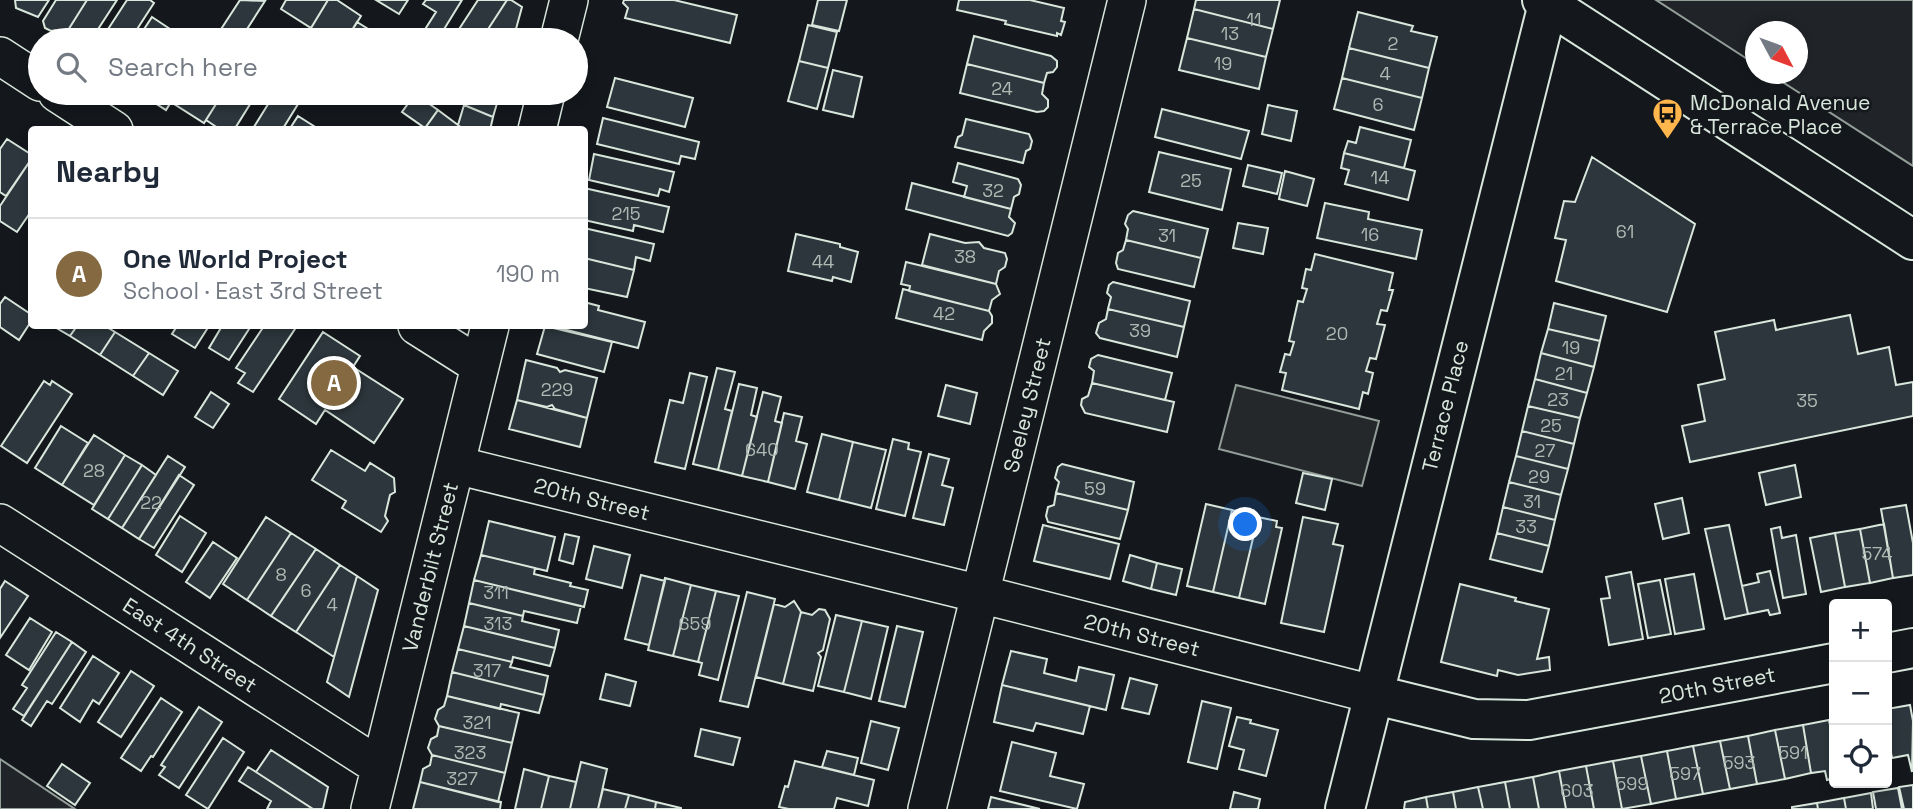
<!DOCTYPE html>
<meta charset="utf-8">
<style>
:root{--surface:#fff;--page:#f6f6f7;--text:#1f2937;--muted:#747a83;--line:#e0e1e3;--accent:#846941}
body{margin:0;font-family:"Space Grotesk",sans-serif;background:var(--page);color:var(--text)}
.controls{position:absolute;right:21px;bottom:21px;display:grid;overflow:hidden;border-radius:7px;box-shadow:0 4px 10px #0003}
.controls button{width:63px;height:63px;display:grid;place-items:center;padding:0;border:0;border-bottom:2px solid var(--line);background:var(--surface);color:var(--text);font:35px sans-serif}
.compass{position:absolute;left:1745px;top:21px;width:63px;height:63px;border-radius:50%;background:var(--surface);box-shadow:0 4px 10px #0003;rotate:131deg}
.you{position:absolute;left:1246px;top:525px;width:24px;height:24px;margin:-18px;border:5px solid #fff;border-radius:50%;background:#1a73e8;box-shadow:0 0 0 10px #1a73e833}
.badge{display:grid;place-items:center;width:46px;height:46px;border-radius:50%;background:var(--accent);color:#fff;font-size:23px;font-weight:700}
.pin{position:absolute;translate:-50% -50%;border:4px solid #fff;box-shadow:0 2px 7px #0006}
.list{margin:0;padding:0;list-style:none}
h2{display:flex;justify-content:space-between;align-items:center;height:91px;margin:0;padding:0 28px;font-size:30px}
h2 small{font-size:23px;font-weight:400;color:var(--muted)}
.list li{display:grid;grid-template-columns:46px 1fr auto;gap:21px;align-items:center;box-sizing:border-box;height:112px;padding:0 28px;border-top:2px solid var(--line)}
.list b{display:block;font-size:26px;white-space:nowrap}
.list p{margin:0;font-size:23px;white-space:nowrap;color:var(--muted)}
.list em{font-size:23px;font-style:normal;color:var(--muted)}
.icon{flex:none;width:38px;height:38px;fill:none;stroke:currentColor;stroke-width:2;stroke-linecap:round;stroke-linejoin:round}
.map{position:relative;flex:none;width:1913px;height:809px;overflow:hidden}
.search{position:absolute;background:var(--surface);box-shadow:0 4px 10px #0003;left:28px;top:28px;width:560px;height:77px;display:flex;align-items:center;gap:18px;box-sizing:border-box;padding:0 24px;border-radius:38px;color:var(--muted);font-size:26px}
.panel{position:absolute;background:var(--surface);box-shadow:0 4px 10px #0003;left:28px;top:126px;width:560px;height:203px;border-radius:7px}
.map>svg:first-child{display:block}
</style>
<div class="map">
<svg width="1913" height="809" viewBox="0 0 1913 809">
<rect width="100%" height="100%" fill="#14181c"/>
<path fill="#202428" stroke="#939e99" stroke-width="2" d="M1656 0H1913V166L1770 74H1798V32H1756L1755 64Z
M0 759 75 809H0Z"/>
<path fill="#24282b" stroke="#939e99" stroke-width="2" d="M1236 385 1379 421 1362 486 1219 449Z"/>
<path fill="#2c363c" stroke="#d8e6dc" stroke-width="2" d="M15 0H49L38 17 16 8Z
M56 0H87L65 35 56 30 51 31 45 28 43 21Z
M87 0H117L91 40H73L65 35Z
M127 0H150L154 3 130 40H101Z
M240 0 265 1 240 40H214Z
M286 0H328L311 28 281 9Z
M328 0H337L361 16 346 40H331L311 28Z
M376 0H408L399 14Z
M426 0H462L438 39 424 31 436 12 423 4Z
M478 0H507L481 40H452Z
M507 0H511L522 7 513 40H481Z
M624 0H674L737 15 730 43 625 18 628 8 623 3Z
M818 0H847L839 31 812 25Z
M959 0H1030L1064 8 1061 21 1065 22 1061 35 1057 33V36L1005 24 1006 21 957 10Z
M1196 0H1280L1273 29 1194 9Z
M1194 9 1273 29 1266 57 1187 38Z
M1358 12 1413 26 1411 31 1437 37 1429 68 1349 48Z
M152 17 173 31 167 40H137Z
M357 22 386 40H346Z
M808 25 837 32 828 68 799 61Z
M974 36 1051 56 1057 61V67L1053 72 1047 73 1044 83 967 64Z
M1187 38 1266 57 1259 89 1179 70Z
M1349 48 1429 68 1422 98 1342 78Z
M799 61 828 68 817 109 788 101Z
M967 64 1044 83 1042 94 1048 100V107L1044 111 1037 112 960 93Z
M833 70 862 77 853 117 823 110Z
M615 78 693 98 685 127 607 107Z
M1342 78 1422 98 1414 130 1334 109Z
M150 93H181L174 104 171 102 166 110 147 98Z
M181 93H223L204 123 174 104Z
M223 93H257L234 130H221L206 120Z
M275 93H298L303 96 282 130H252Z
M467 93H500L493 117 464 105Z
M415 94 438 110 425 128 402 112Z
M464 105 493 117 490 130H464L458 125Z
M1268 105 1297 111 1291 141 1262 134Z
M1162 109 1249 131 1241 159 1155 137Z
M438 110 458 125 464 130 425 128Z
M298 116 320 130H289Z
M603 118 699 142 695 159 681 156 679 164 597 144Z
M966 119 1029 134 1032 141 1030 149 1026 151 1023 163 955 147 958 137 962 135Z
M1360 127 1411 140 1404 168 1344 153 1348 141 1356 143Z
M7 139 32 155V158L6 196 0 192V149Z
M1159 152 1231 169 1222 210 1149 192Z
M1344 153 1415 171 1408 200 1345 184 1349 170 1341 168Z
M594 154 674 172 669 192 660 189 658 196 589 180Z
M1592 157 1695 224 1667 312 1556 281 1566 240 1555 238 1564 201 1575 202Z
M32 158V210L17 232 0 221V206Z
M958 163 1018 179 1021 185 1019 194 1014 197 1011 209 964 197 967 186 953 182Z
M1248 165 1282 173 1277 194 1243 186Z
M1285 171 1314 179 1307 206 1279 199Z
M912 183 1011 209 1009 217 1015 223 1012 233 1008 236 906 209Z
M584 188 669 207 663 232 634 225 633 231 584 220Z
M1325 203 1369 212 1368 219 1422 230 1416 259 1317 238Z
M1133 211 1208 229 1201 258 1126 240 1128 229 1125 224 1128 215Z
M1238 223 1268 228 1263 254 1233 248Z
M584 228 654 244 650 261 636 257 634 270 584 258Z
M796 234 840 244V247L858 252 851 282 833 277 832 281 788 271Z
M930 234 965 243 979 242 984 248 1005 253 1007 259 1005 267 999 271 996 284 922 265Z
M1126 240 1201 258 1194 287 1118 269 1116 263 1118 253 1123 250Z
M1315 254 1393 273 1389 290H1393L1387 311 1381 310 1377 324 1385 325 1376 359 1370 358 1366 371 1373 373 1368 394 1363 392 1359 409 1282 390 1286 373 1280 372 1285 354 1290 355 1294 342 1289 341 1298 301 1303 302 1307 289 1302 288 1306 269 1311 270Z
M584 258 634 270 627 297 584 288Z
M906 262 996 284 1000 294 992 300 989 311 909 291 910 286 901 284Z
M1113 282 1190 301 1184 327 1108 309 1111 297 1107 293 1109 285Z
M903 289 989 311 992 316V323L984 331 982 340 896 318Z
M5 297 32 315V320L19 340 0 327V304Z
M584 302 599 306 598 310 645 322 638 348 551 326H584Z
M1554 303 1606 316 1600 341 1548 329Z
M1108 309 1184 327 1177 357 1100 338 1096 333 1099 323 1106 319Z
M1850 315 1858 354 1889 347 1896 385 1913 382V416L1690 462 1682 426 1705 421 1698 385 1725 379 1715 332 1774 320 1776 330Z
M53 326H77L70 336Z
M77 326H105L115 332 100 355 70 336Z
M177 326H209L195 348 172 334Z
M222 326H251L229 360 209 348Z
M264 326H297L253 392 238 383 245 373 236 368Z
M545 326 612 342 604 372 537 354Z
M1548 329 1600 341 1594 367 1541 353Z
M115 332 149 353 133 376 100 355Z
M323 332 360 356 353 367 403 399 374 443 325 410 316 424 279 399Z
M149 353 178 371 163 395 133 376Z
M1541 353 1594 367 1587 393 1535 379Z
M1098 355 1172 373 1165 400 1092 383 1094 371 1089 367 1091 359Z
M526 360 557 368 560 372 565 370 597 378 587 418 555 409 552 405 547 407 517 400Z
M717 368 735 372 725 409 732 411 718 470 693 464Z
M690 373 707 377 685 469 655 462 670 400 683 403Z
M1535 379 1587 393 1580 418 1528 406Z
M44 381 50 385 52 381 72 394 27 463 1 446Z
M1092 383 1174 402 1167 432 1085 413 1081 405 1082 399 1088 396Z
M739 384 757 388 751 415 757 417 742 476 718 470Z
M946 385 977 393 970 424 938 416Z
M211 392 229 404 213 428 195 417Z
M763 392 781 397 775 421 782 423 768 482 742 476Z
M517 400 587 418 580 447 509 429Z
M1528 406 1580 418 1574 444 1522 431Z
M784 413 802 417 796 441 807 444 795 489 768 482Z
M61 426 88 443 62 485 35 468Z
M1522 431 1574 444 1568 469 1516 456Z
M822 434 853 442 839 500 807 492Z
M94 435 125 455 94 505 62 485Z
M893 439 909 443 908 449 921 452 905 516 876 509Z
M853 442 886 450 871 508 839 500Z
M331 450 365 471 370 463 394 478 395 492 390 495 385 516 388 521 381 532 342 508 346 501 312 480Z
M929 454 949 459 942 485 953 488 944 525 913 518Z
M125 455 142 465 108 519 92 509Z
M168 456 185 467 139 539 122 528Z
M1516 456 1568 469 1561 495 1509 482Z
M1062 464 1134 482 1128 510 1056 493 1059 482 1055 478 1058 467Z
M142 465 156 475 122 528 108 519Z
M1795 465 1801 497 1766 505 1759 473Z
M1303 473 1332 479 1325 510 1296 503Z
M179 475 194 485 154 548 139 539Z
M1509 482 1561 495 1555 520 1503 507Z
M1056 493 1128 510 1120 539 1048 522 1046 516 1048 507 1054 505Z
M1682 498 1689 533 1663 539 1655 504Z
M1206 504 1232 510 1213 592 1187 586Z
M1906 505 1913 543V575L1893 578 1881 509Z
M1503 507 1555 520 1549 546 1497 533Z
M1232 510 1258 517 1239 598 1213 592Z
M180 516 206 533 182 572 156 555Z
M266 517 291 533 247 600 223 584Z
M1258 517 1277 521 1276 527 1282 528 1265 604 1239 598Z
M1303 517 1338 524 1333 544 1343 546 1324 632 1281 623Z
M489 521 555 537 547 571 481 555Z
M1884 524 1893 578 1870 583 1860 529Z
M1043 525 1119 544 1110 579 1034 561Z
M1729 525 1748 614 1725 619 1705 529Z
M1780 527 1782 538 1796 535 1806 594 1783 598 1771 529Z
M1860 529 1870 583 1845 587 1835 533Z
M291 533 316 549 271 616 247 600Z
M1497 533 1549 546 1542 572 1490 559Z
M1835 533 1845 587 1821 592 1810 538Z
M565 534 579 537 573 564 559 560Z
M213 542 237 558 210 598 186 582Z
M594 546 630 555 622 588 586 579Z
M316 549 340 565 296 632 271 616Z
M481 555 535 568 534 574 571 583 570 586 588 590 584 607 474 580Z
M1130 555 1157 563 1151 589 1123 581Z
M1157 563 1182 569 1176 595 1151 589Z
M340 565 357 576 334 657 296 632Z
M1770 571 1780 613 1770 615 1768 610 1748 614 1742 586 1759 582 1757 574Z
M1631 572 1643 639 1609 645 1601 599 1610 598 1606 577Z
M1694 574 1704 629 1675 634 1665 579Z
M641 575 665 581 649 645 625 639Z
M357 576 378 590 349 697 327 682Z
M665 578 691 585 673 656 648 650Z
M474 580 581 606 577 623 524 611 523 616 469 603Z
M1660 580 1671 634 1648 638 1638 584Z
M5 581 28 596 0 638V589Z
M1460 584 1516 598 1515 601 1549 609 1537 659 1549 657 1550 670 1518 675 1498 670 1497 676 1441 662Z
M691 585 716 591 698 662 673 656Z
M716 591 739 596 718 680 699 675 702 663 698 662Z
M747 592 775 599 748 707 720 701Z
M794 601 801 612 783 684 756 677 774 604 785 607Z
M469 603 523 616 522 621 559 630 555 648 464 626Z
M819 609 825 610 830 619 823 650 818 653 821 657 813 691 783 684 801 612 812 615Z
M836 615 862 621 844 692 818 686Z
M30 618 52 632 29 670 6 655Z
M862 621 888 627 871 699 844 692Z
M464 626 555 648 550 666 513 657 512 662 458 649Z
M897 626 923 632 905 707 879 701Z
M56 632 72 642 24 716 13 709 27 688 22 685Z
M72 642 86 652 52 704 47 701 31 726 22 720Z
M458 649 512 662 510 667 548 676 544 695 452 672Z
M1011 651 1047 659 1044 673 1076 681 1079 667 1114 675 1106 710 1002 685Z
M93 656 119 673 99 704 93 700 80 722 60 708Z
M131 671 154 686 121 737 98 722Z
M452 672 544 695 539 713 501 704 500 709 447 696Z
M606 674 636 682 630 706 600 699Z
M1130 678 1157 685 1149 714 1122 708Z
M1002 685 1090 706 1083 734 1036 723 1033 731 994 722Z
M447 696 519 713 512 743 439 726 435 719 438 710 444 706Z
M161 698 182 712 153 757 151 756 141 771 121 758Z
M1202 701 1231 708 1217 769 1188 762Z
M1910 705 1913 721 1912 772 1908 755 1892 758 1887 732V709Z
M199 707 222 722 179 788 159 775 165 767 161 765Z
M1237 717 1251 720 1250 723 1278 730 1266 776 1239 769 1244 750 1229 746Z
M1829 720 1834 747V778L1827 780 1825 771 1811 773 1803 725Z
M871 721 899 728 888 770 861 763Z
M1803 725 1811 773 1785 779 1775 730Z
M439 726 512 743 505 773 432 755 428 748 431 739 437 736Z
M701 729 740 738 733 765 695 756Z
M1775 730 1785 779 1757 784 1748 736Z
M1748 736 1757 784 1730 789 1720 741Z
M223 738 244 752 208 809 186 795Z
M1720 741 1730 789 1703 794 1693 746Z
M1012 742 1056 753 1050 776 1084 784 1077 809 1000 791Z
M1693 746 1703 794 1676 799 1667 751Z
M271 750 328 787 323 809H313L256 772Z
M827 751 858 758 854 775 822 767Z
M1667 751 1676 799 1651 804 1641 756Z
M432 755 505 773 498 802 420 782 423 769 430 765Z
M1641 756 1651 804 1622 809 1613 761Z
M795 761 874 780 868 806 837 798 834 809H789L779 807 785 786 788 787Z
M1613 761 1622 809H1594L1586 766Z
M581 762 607 769 598 809H570Z
M62 764 90 783 75 805 47 786Z
M1586 766 1594 809H1566L1559 771Z
M248 767 256 772 313 809H267L271 801 239 781Z
M524 769 549 776 541 809H515Z
M1559 771 1566 809H1539L1533 777Z
M549 776 576 782 570 809H541Z
M1533 777 1539 809H1510L1505 782Z
M420 782 501 802 500 809H413Z
M1505 782 1510 809H1483L1478 787Z
M1913 785V809H1904L1899 787Z
M1478 787 1483 809H1456L1453 792Z
M1898 788 1902 809H1876L1873 792Z
M603 789 629 795 625 809H598Z
M1234 792 1260 799 1258 809H1230Z
M1453 792 1456 809H1428L1426 797Z
M1871 793 1873 809H1846L1844 798Z
M629 795 656 802 655 809H625Z
M991 797 1040 809H988Z
M1426 797 1428 809H1404L1405 802Z
M1844 798 1846 809H1818L1817 803Z
M656 802 681 808V809H655Z
M1817 803 1818 809H1792V807Z"/>
<g fill="none" stroke-linecap="round" stroke-linejoin="round">
<defs>
<path id="minor" d="M559 40 569 0
M0 56 40 82
M57 93 114 130
M537 130 546 93
M417 326 480 366
M456 465 980 594 1372 694
M0 523 380 767
M370 809 490 326
M927 809 1127 0"/>
<path id="major" d="M1542 0 1913 240
M1887 653 1913 648
M1372 694 1474 719 1529 720 1834 663
M1345 809 1548 4"/>
</defs>
<use href="#minor" stroke="#d8e6dc" stroke-width="40"/>
<use href="#major" stroke="#d8e6dc" stroke-width="42"/>
<use href="#minor" stroke="#14181c" stroke-width="37"/>
<use href="#major" stroke="#14181c" stroke-width="38"/>
</g>
<defs>
<symbol id="bus-pin" viewBox="-11 -11 22 30"><path d="M0 17L-7.5 6A9.5 9.5 0 1 1 7.5 6Z" fill="#ffb74d" stroke="#14181c"/><path d="M-5-6H5V4H4V6H2V4H-2V6H-4V4H-5ZM-3.5-4V0h7V-4ZM-3.5 1.2v1.5H-2V1.2ZM2 1.2v1.5H3.5V1.2Z" fill="#111"/></symbol>
</defs>
<g fill-rule="evenodd">
<use href="#bus-pin" x="1650" y="96" width="35" height="47"/>
</g>
<g text-anchor="middle" dominant-baseline="central" stroke-width="5" stroke-linejoin="round" paint-order="stroke">
<g font-size="18" fill="#adbab4">
<text x="1254" y="19">11</text>
<text x="1230" y="33">13</text>
<text x="1393" y="43">2</text>
<text x="1223" y="63">19</text>
<text x="1385" y="73">4</text>
<text x="1002" y="88">24</text>
<text x="1378" y="104">6</text>
<text x="1380" y="177">14</text>
<text x="1191" y="180">25</text>
<text x="993" y="190">32</text>
<text x="626" y="213">215</text>
<text x="1625" y="231">61</text>
<text x="1370" y="234">16</text>
<text x="1167" y="235">31</text>
<text x="965" y="256">38</text>
<text x="823" y="261">44</text>
<text x="944" y="313">42</text>
<text x="1140" y="330">39</text>
<text x="1337" y="333">20</text>
<text x="1571" y="347">19</text>
<text x="1564" y="373">21</text>
<text x="557" y="389">229</text>
<text x="1558" y="399">23</text>
<text x="1807" y="400">35</text>
<text x="1551" y="425">25</text>
<text x="762" y="449">640</text>
<text x="1545" y="450">27</text>
<text x="94" y="470">28</text>
<text x="1539" y="476">29</text>
<text x="1095" y="488">59</text>
<text x="1532" y="501">31</text>
<text x="151" y="502">22</text>
<text x="1526" y="526">33</text>
<text x="1877" y="553">574</text>
<text x="281" y="574">8</text>
<text x="306" y="590">6</text>
<text x="496" y="592">311</text>
<text x="332" y="604">4</text>
<text x="498" y="623">313</text>
<text x="695" y="623">659</text>
<text x="487" y="670">317</text>
<text x="477" y="722">321</text>
<text x="470" y="752">323</text>
<text x="1793" y="752">591</text>
<text x="1739" y="762">593</text>
<text x="1685" y="773">597</text>
<text x="462" y="778">327</text>
<text x="1632" y="783">599</text>
<text x="1577" y="790">603</text>
</g>
<g font-size="21" fill="#d8e6dc" stroke="#14181c" text-anchor="start">
<text x="1690" y="102">McDonald Avenue<tspan x="1690" dy="24">&amp; Terrace Place</tspan></text>
</g>
<g font-size="21" fill="#d8e6dc" stroke="#14181c">
<text transform="translate(1027 405) rotate(-76)">Seeley Street</text>
<text transform="translate(1445 406) rotate(-76)">Terrace Place</text>
<text transform="translate(592 499) rotate(14)">20th Street</text>
<text transform="translate(430 567) rotate(-76)">Vanderbilt Street</text>
<text transform="translate(1142 635) rotate(14)">20th Street</text>
<text transform="translate(190 645) rotate(33)">East 4th Street</text>
<text transform="translate(1717 685) rotate(-11)">20th Street</text>
</g>
</g>
</svg>
<div class="controls">
<button>+</button>
<button>−</button>
<button><svg class="icon" aria-label="locate" viewBox="0 0 24 24"><circle cx="12" cy="12" r="6"/><path d="M12 2v4M12 18v4M2 12h4M18 12h4"/></svg></button>
</div>
<svg class="compass" viewBox="-18 -18 36 36"><path d="M0-13l5 13h-10z" fill="#e53935"/><path d="M0 13l5-13h-10z" fill="#747a83"/></svg>
<div class="you"></div>
<div class="pin badge" style="left:334px;top:383px">A</div>
<div class="search"><svg class="icon" aria-label="search" viewBox="0 0 24 24"><circle cx="10" cy="10" r="6"/><path d="M15 15l6 6"/></svg>Search here</div>
<section class="panel">
<h2>Nearby<small></small></h2>
<ul class="list">
<li><span class="badge">A</span><div><b>One World Project</b><p>School · East 3rd Street</p></div><em>190 m</em></li>
</ul>
</section>
</div>
